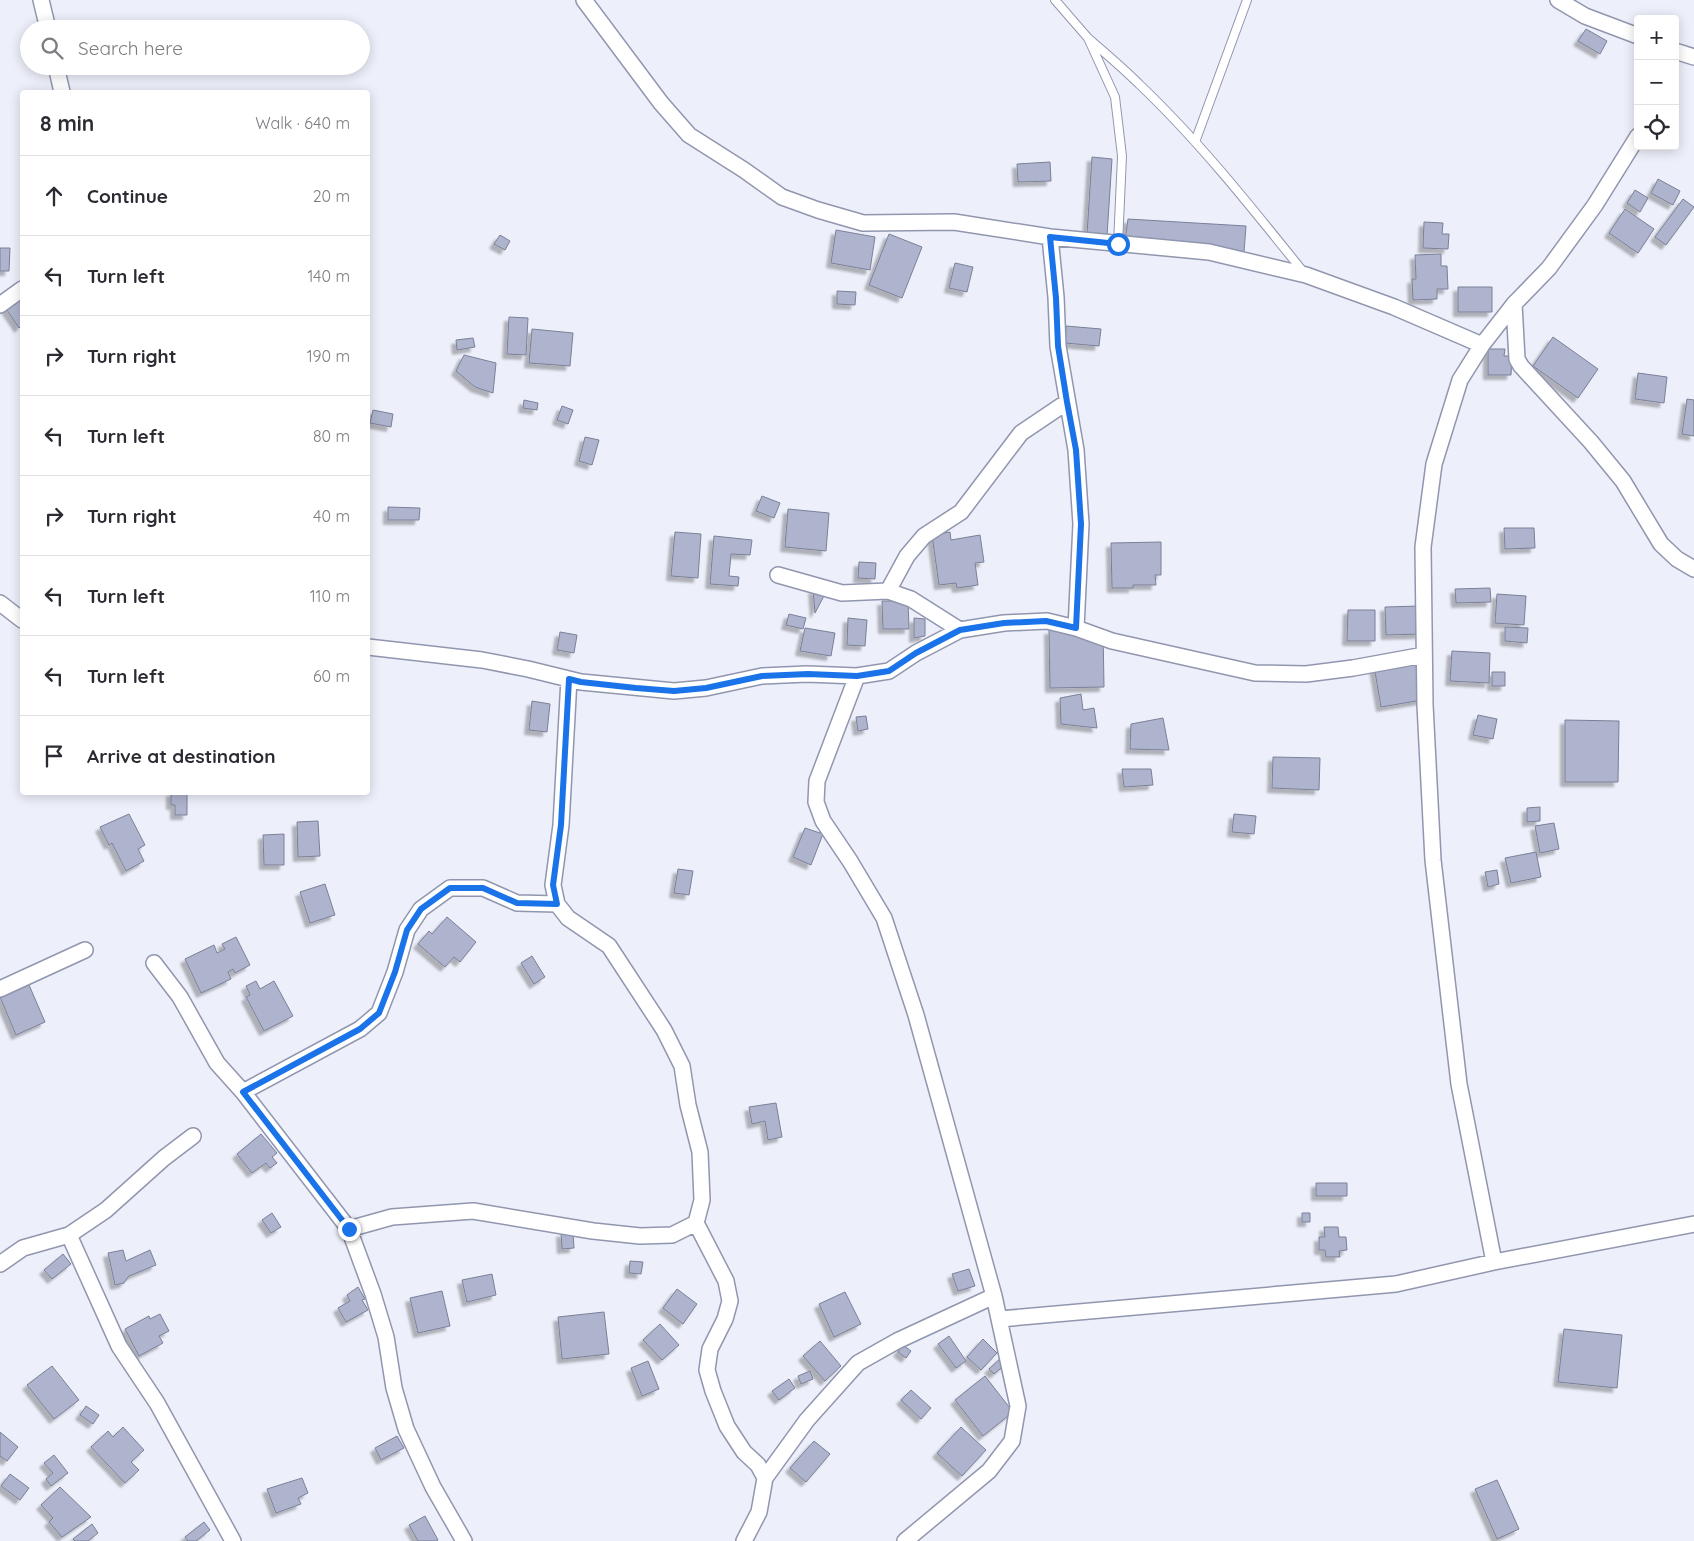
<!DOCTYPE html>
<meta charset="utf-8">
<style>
:root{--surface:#fff;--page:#f2f2f3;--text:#2b2b33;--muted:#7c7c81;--line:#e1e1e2}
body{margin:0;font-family:Quicksand,sans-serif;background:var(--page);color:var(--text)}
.controls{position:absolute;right:15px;top:15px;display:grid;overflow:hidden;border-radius:5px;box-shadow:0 2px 12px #0003}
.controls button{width:45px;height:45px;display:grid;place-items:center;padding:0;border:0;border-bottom:1px solid var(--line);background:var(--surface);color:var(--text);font:25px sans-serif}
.stop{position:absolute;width:15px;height:15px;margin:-11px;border:4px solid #1a73e8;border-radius:50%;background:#fff}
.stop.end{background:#1a73e8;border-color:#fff;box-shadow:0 1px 5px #0008}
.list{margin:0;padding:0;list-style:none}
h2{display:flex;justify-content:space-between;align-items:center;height:65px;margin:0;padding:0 20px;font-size:21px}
h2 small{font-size:16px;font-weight:400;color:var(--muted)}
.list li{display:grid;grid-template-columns:32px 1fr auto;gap:15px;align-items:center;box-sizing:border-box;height:80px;padding:0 20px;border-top:1px solid var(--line)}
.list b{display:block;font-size:19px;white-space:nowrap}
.list em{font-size:16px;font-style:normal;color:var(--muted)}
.icon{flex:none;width:28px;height:28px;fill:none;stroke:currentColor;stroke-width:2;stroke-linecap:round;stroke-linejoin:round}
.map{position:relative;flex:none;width:1694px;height:1541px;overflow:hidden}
.search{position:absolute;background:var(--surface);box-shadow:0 2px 12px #0003;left:20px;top:20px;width:350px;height:55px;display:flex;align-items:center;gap:12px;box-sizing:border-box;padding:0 18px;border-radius:28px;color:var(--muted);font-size:19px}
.panel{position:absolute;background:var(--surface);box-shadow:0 2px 12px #0003;left:20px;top:90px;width:350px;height:705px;border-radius:5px}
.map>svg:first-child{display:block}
</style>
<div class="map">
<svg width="1694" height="1541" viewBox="0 0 1694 1541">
<defs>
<filter id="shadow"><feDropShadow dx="-4.5" dy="4.5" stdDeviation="1" flood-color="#0004"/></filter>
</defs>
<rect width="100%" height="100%" fill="#edeffa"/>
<path fill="#afb4ce" stroke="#7a8097" filter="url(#shadow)" d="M1586 29 1607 41 1600 54 1578 41Z
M1092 157 1112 159 1107 236 1087 234Z
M1050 162 1051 181 1018 182 1017 164Z
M1658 179 1680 191 1673 205 1651 193Z
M1635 190 1648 198 1640 212 1627 203Z
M1683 199 1694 207 1666 245 1655 237Z
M1625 209 1654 229 1638 253 1609 233Z
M1128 219 1246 226 1244 252 1125 241Z
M1424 222 1443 223 1442 234H1449L1448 249 1423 248Z
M836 230 875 237 870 270 831 263Z
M889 234 922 247 902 298 869 285Z
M500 235 510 241 505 250 494 244Z
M0 248H10L9 271H0Z
M1441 254V266H1447L1448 289H1437V299L1413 300 1412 279H1416L1415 255Z
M955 263 973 267 967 292 949 288Z
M1458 287H1492V312H1458Z
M837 291 856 292 855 305 837 304Z
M22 296V325L19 328 5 307Z
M509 317 528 318 526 355 507 354Z
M1066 326 1101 329 1099 346 1065 343Z
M532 329 573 333 570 366 529 363Z
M1553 337 1598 369 1578 398 1533 366Z
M473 338 475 347 457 350 456 340Z
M1488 349H1505L1504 356H1512L1511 375H1488Z
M464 355 496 363 493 393 475 387 456 371Z
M1638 373 1667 377 1664 403 1635 399Z
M1687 399 1694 400V436L1682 434Z
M524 400 538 403 537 410 523 408Z
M562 406 573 410 568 424 557 420Z
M373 410 393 414 391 427 370 423Z
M585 437 599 440 592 465 579 461Z
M762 496 780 503 774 518 756 511Z
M388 507 420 508 419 520H388Z
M788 509 829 513 826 551 785 547Z
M1504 528H1534L1535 548 1505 549Z
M675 532 701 534 698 578 671 576Z
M950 532 951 540 980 535 984 562 975 563 978 585 957 588 956 583 939 585 932 535Z
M714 536 752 540 750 555 731 554 729 576 739 577 738 586 710 584Z
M1161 542V575H1155L1156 585H1133V588H1112L1111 543Z
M859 562 876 563 875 579 858 578Z
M1490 588 1491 602 1456 603 1455 589Z
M813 589 826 592 815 613Z
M1497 594 1526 596 1524 625 1495 623Z
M882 601H908L909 629H883Z
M1419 606 1420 634 1386 635 1385 607Z
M1348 610H1375V641H1347Z
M789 614 806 618 803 629 786 625Z
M848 618 867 620 865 646 847 645Z
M914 618 925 619V636L914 638Z
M1505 627 1528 628 1527 643 1505 641Z
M805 628 835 633 831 656 800 651Z
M1049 630H1103L1104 687 1050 688Z
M560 632 577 635 574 653 557 650Z
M1452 651 1490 653 1489 683 1450 681Z
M1415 660 1422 700 1381 707 1374 666Z
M1492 672H1505V686H1492Z
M1081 694 1083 710 1094 708 1097 728 1061 724 1060 698Z
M532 701 550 704 547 732 529 730Z
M1478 715 1497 719 1493 739 1473 735Z
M866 716 868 729 858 731 856 717Z
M1163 718 1169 750 1130 749 1131 724Z
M1565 720 1619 721 1618 782H1565Z
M1273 757 1320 758 1319 790 1272 788Z
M1122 769H1151L1153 785 1124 787Z
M171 792H187V815H175V805H171Z
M1540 807V821L1527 822V808Z
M129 814 145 845 138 849 144 861 126 871 112 843 109 845 100 827Z
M1234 814 1256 816 1254 834 1232 832Z
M318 821 320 856 298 857 297 822Z
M1554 823 1559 849 1540 853 1535 826Z
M805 828 823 834 811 865 793 857Z
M284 834V865H264L263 835Z
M1536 852 1541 877 1511 883 1505 858Z
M678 869 693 871 689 895 674 893Z
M1497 870 1499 884 1488 887 1485 872Z
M325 884 335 915 310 923 300 892Z
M447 917 476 942 460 962 454 957 445 967 418 944 429 931 432 934Z
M236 937 250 965 235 973 233 969 228 972 231 979 201 993 185 959 214 945 217 953 225 949 222 944Z
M532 956 545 977 534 984 521 963Z
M256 981 260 989 274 981 293 1016 264 1031 246 997 250 995 246 986Z
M29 985 45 1022 16 1035 0 997Z
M776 1103 782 1137 768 1140 765 1121 752 1124 749 1107Z
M261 1134 277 1153 272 1157 277 1163 270 1168 266 1163 252 1173 237 1154Z
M1316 1183H1347V1196H1316Z
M272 1213 281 1227 271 1233 262 1220Z
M1302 1213H1310V1222H1302Z
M1324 1227H1338L1339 1237H1346L1347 1250 1339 1251 1340 1257H1326L1325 1250H1319V1237H1325Z
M573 1232 574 1248 562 1249 561 1233Z
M123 1250 126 1261 150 1250 156 1265 129 1276 124 1283 115 1285 108 1253Z
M63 1254 71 1264 52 1279 44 1270Z
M630 1261 643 1262 641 1274 629 1273Z
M969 1269 975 1286 958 1291 952 1274Z
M492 1274 496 1295 467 1302 462 1280Z
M358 1287 365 1299 362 1300 368 1310 346 1322 338 1308 350 1301 347 1295Z
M677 1289 697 1304 683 1324 663 1308Z
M442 1291 450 1326 418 1333 410 1298Z
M845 1292 861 1324 834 1337 819 1304Z
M604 1312 609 1354 562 1359 558 1317Z
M160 1314 169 1331 159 1336 163 1343 139 1356 125 1329 149 1316 150 1319Z
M660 1324 679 1345 662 1360 643 1340Z
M1564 1329 1622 1335 1617 1388 1558 1382Z
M949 1336 966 1361 956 1368 938 1344Z
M983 1339 997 1353 981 1370 967 1357Z
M820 1341 841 1366 825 1381 803 1356Z
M903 1345 911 1351 906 1358 898 1352Z
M1003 1356 1008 1362 994 1374 989 1369Z
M648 1361 659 1389 642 1396 631 1368Z
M52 1366 79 1400 54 1419 27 1385Z
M810 1371 813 1379 801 1384 798 1376Z
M985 1376 1013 1412 983 1436 955 1400Z
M789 1379 795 1388 779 1400 772 1391Z
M911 1390 931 1408 921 1419 901 1400Z
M86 1406 99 1415 93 1424 80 1415Z
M123 1427 144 1450 131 1462 139 1470 125 1483 91 1447 108 1431 113 1437Z
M961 1427 986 1450 962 1476 937 1453Z
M0 1432 18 1447 7 1461 0 1456Z
M397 1436 404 1448 381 1460 375 1448Z
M814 1441 830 1454 806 1482 790 1468Z
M54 1455 68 1473 51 1486 46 1479 53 1473 44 1463Z
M10 1474 29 1488 20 1500 1 1486Z
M302 1478 308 1493 298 1498 301 1504 276 1513 267 1489Z
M1497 1480 1519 1529 1497 1539 1475 1489Z
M60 1487 91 1517 62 1537 49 1522 53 1518 41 1505Z
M425 1516 438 1540 436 1541H418L409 1525Z
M204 1522 210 1530 196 1541H188L185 1537Z
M92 1524 98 1533 88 1541H75L73 1539Z"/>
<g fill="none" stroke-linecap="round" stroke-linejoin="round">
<defs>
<path id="service" d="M1055 0 1088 38 1115 97 1122 156 1118 244
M1088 38C1105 53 1123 68 1139 84 1200 142 1252 208 1305 274
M1195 142 1247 0"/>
<path id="minor" d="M41 0 48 29
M584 0 661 103 689 135 744 170 782 197 818 210 863 223 954 222 1050 237 1209 252 1306 275 1394 307 1482 345
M1558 0 1585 16 1638 36
M1675 51 1694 57
M56 66 62 92
M1050 237 1056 297 1058 346 1076 450 1081 524 1076 628
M1514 304 1517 359 1521 366 1591 442 1623 481 1661 544 1677 559 1694 569
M0 305 22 289
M778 575 842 593 888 591 911 599 960 630
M888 591 907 556 924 536 961 512 1021 433 1067 402
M0 603 22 620
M368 647 482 660 528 669 581 682 674 691 706 688 762 676 807 674 857 676 889 671 916 653 960 630 1004 623 1047 621 1076 628 1112 641 1255 673 1306 674 1353 668 1424 655
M857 676 817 781 816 802 823 821 850 861 884 918 916 1015 994 1296 1018 1406 1012 1441 989 1471 905 1541
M154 963 180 997 217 1063 243 1092 349 1229 373 1294 386 1337 394 1388 406 1429 433 1487 464 1541
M0 989 85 950
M243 1092 360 1029 379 1013 395 972 407 930 421 909 450 888H483L517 903 557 904
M696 1223 726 1281 730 1301 725 1319 710 1349 707 1370 713 1391 727 1426 744 1452 758 1465 765 1478 759 1512 744 1541
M349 1229 392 1217 473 1211 593 1231 640 1236 672 1235 696 1223 702 1200 700 1152 688 1105 682 1066 664 1030 609 946 568 918 557 904 553 885 561 825 569 679
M69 1235 119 1346 157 1403 233 1541
M1494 1262 1459 1084 1433 860 1425 705 1423 547 1434 464 1460 380 1482 345 1514 304 1549 268 1595 205 1638 136
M0 1264 23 1248 69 1235 106 1210 164 1158 193 1136
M1000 1319 1396 1284 1494 1262 1694 1224
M765 1478 807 1420 858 1363 897 1341 994 1296"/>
</defs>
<use href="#service" stroke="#9196af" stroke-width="10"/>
<use href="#minor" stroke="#9196af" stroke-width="18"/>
<use href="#service" stroke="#fff" stroke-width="8"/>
<use href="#minor" stroke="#fff" stroke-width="15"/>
</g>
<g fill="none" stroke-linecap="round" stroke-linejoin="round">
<path stroke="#1a73e8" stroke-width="6" d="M349 1229 243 1092 360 1029 379 1013 395 972 407 930 421 909 450 888H483L517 903 557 904 553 885 561 825 569 679 581 682 636 688 674 691 706 688 762 676 808 674 857 676 889 671 916 653 960 630 1004 623 1046 621 1076 628 1081 524 1076 450 1067 402 1058 346 1056 298 1050 237 1118 244"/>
</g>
</svg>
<div class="controls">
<button>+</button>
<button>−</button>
<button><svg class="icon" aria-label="locate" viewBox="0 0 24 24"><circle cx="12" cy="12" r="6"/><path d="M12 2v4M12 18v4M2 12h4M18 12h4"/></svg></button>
</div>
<div class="stop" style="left:1118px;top:244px"></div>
<div class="stop end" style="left:349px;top:1229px"></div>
<div class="search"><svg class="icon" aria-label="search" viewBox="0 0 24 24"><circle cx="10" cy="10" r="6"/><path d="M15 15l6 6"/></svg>Search here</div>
<section class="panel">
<h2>8 min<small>Walk · 640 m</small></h2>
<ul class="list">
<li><svg class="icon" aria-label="ahead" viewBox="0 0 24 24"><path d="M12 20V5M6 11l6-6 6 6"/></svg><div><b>Continue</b></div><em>20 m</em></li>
<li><svg class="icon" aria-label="left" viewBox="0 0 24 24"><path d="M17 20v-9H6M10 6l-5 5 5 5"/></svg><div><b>Turn left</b></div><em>140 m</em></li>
<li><svg class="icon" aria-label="right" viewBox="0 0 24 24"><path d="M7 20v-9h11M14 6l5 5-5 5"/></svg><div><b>Turn right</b></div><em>190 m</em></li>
<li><svg class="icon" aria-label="left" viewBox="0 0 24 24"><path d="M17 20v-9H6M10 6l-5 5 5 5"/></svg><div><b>Turn left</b></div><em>80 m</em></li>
<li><svg class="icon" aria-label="right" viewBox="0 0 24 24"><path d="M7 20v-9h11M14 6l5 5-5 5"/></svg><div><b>Turn right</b></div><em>40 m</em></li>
<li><svg class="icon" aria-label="left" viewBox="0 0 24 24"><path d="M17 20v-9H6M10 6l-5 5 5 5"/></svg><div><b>Turn left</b></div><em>110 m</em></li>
<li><svg class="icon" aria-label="left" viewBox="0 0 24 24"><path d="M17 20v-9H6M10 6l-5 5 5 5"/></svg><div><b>Turn left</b></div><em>60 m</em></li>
<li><svg class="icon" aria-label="arrive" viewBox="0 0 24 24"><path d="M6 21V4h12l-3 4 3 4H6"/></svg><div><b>Arrive at destination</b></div></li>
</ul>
</section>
</div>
